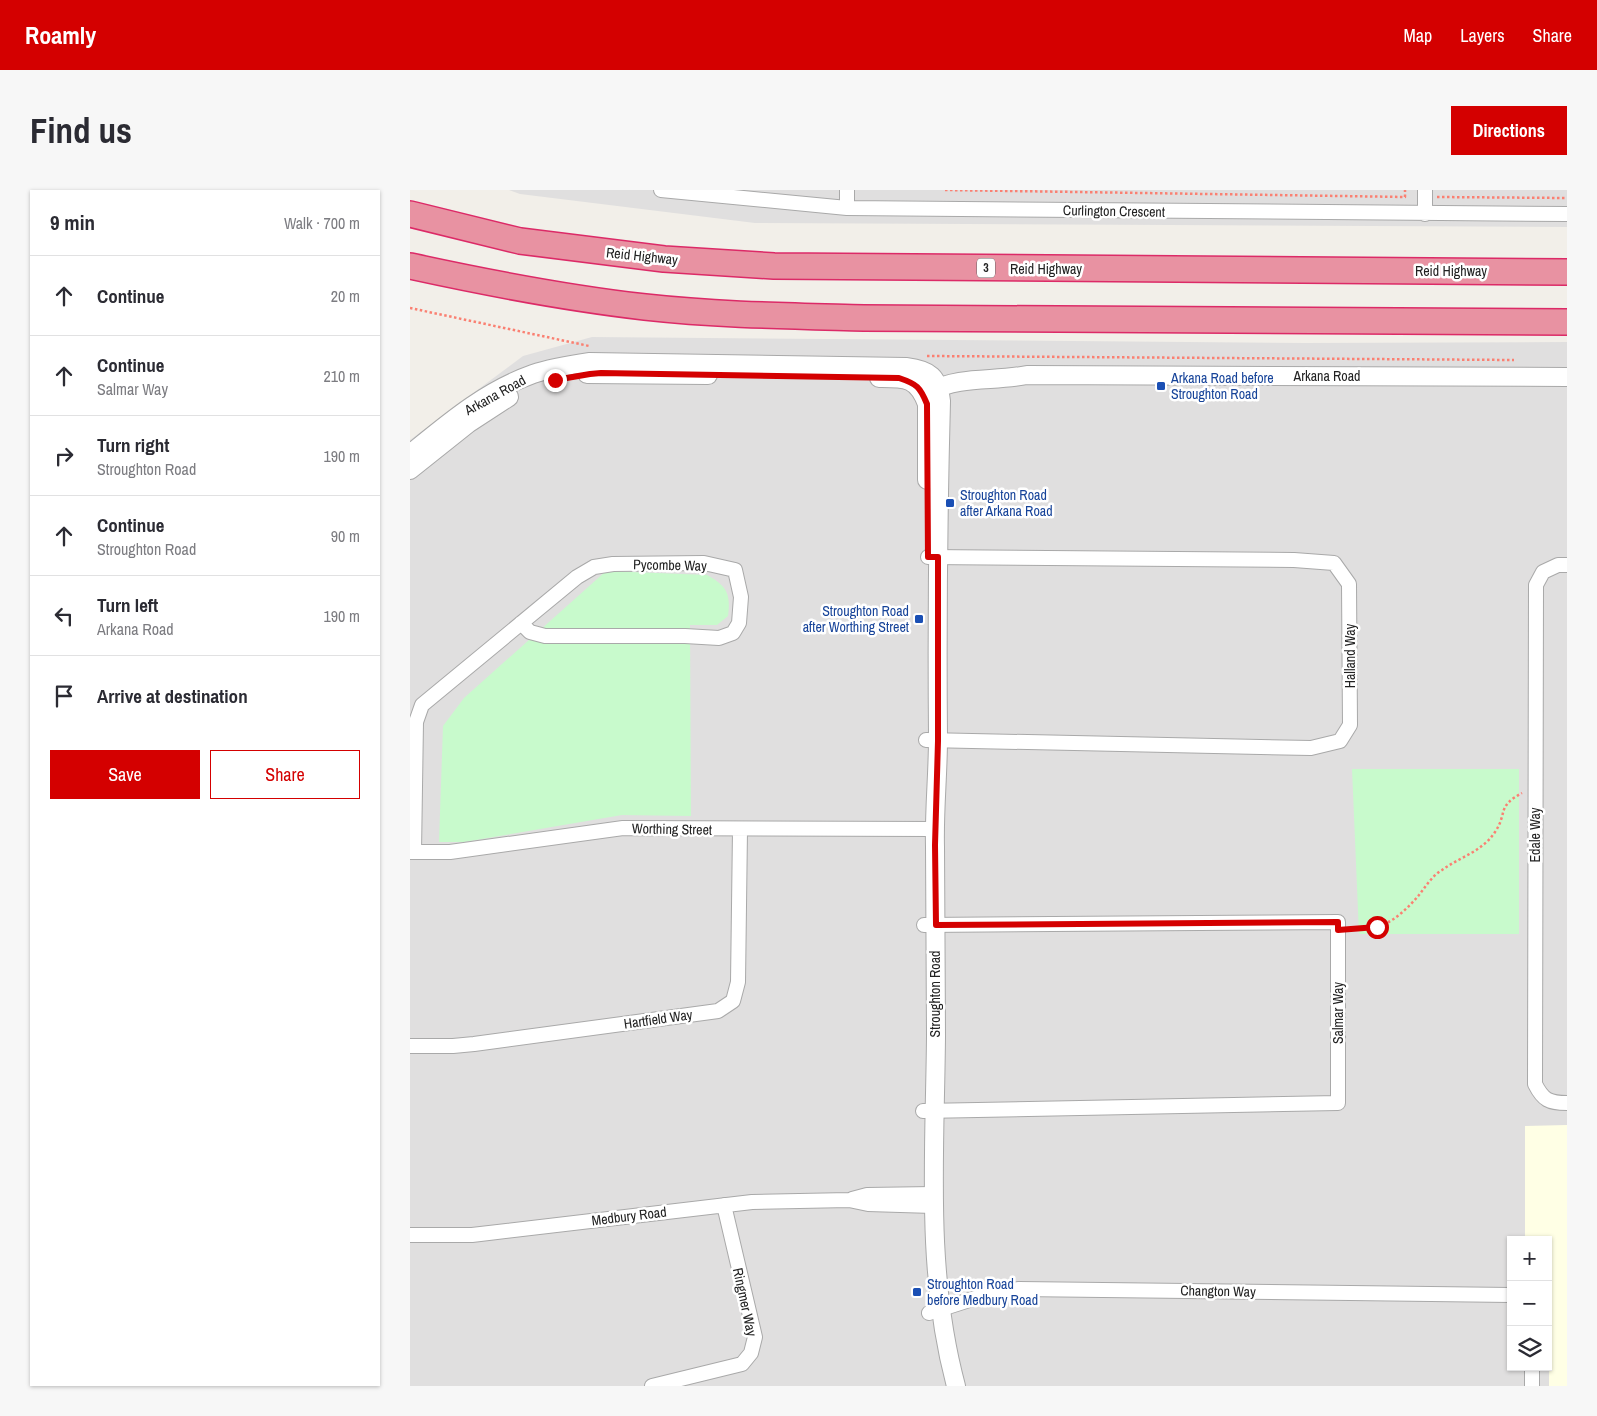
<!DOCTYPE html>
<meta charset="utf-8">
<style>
:root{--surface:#fff;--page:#f7f7f7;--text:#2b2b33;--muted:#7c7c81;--line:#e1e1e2;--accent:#d40000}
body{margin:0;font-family:"Archivo Narrow",sans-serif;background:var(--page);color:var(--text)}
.controls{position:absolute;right:15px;bottom:15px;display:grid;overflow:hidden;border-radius:0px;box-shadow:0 1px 4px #0004}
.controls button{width:45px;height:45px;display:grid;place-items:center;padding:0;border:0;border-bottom:1px solid var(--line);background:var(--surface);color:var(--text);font:25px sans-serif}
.stop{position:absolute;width:15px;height:15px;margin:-11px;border:4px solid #d40000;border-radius:50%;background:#fff}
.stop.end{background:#d40000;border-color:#fff;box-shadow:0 1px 5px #0008}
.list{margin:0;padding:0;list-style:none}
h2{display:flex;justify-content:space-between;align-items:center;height:65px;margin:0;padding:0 20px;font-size:21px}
h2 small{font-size:16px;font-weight:400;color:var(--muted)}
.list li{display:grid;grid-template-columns:32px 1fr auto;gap:15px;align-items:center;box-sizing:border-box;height:80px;padding:0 20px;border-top:1px solid var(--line)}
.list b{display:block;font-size:19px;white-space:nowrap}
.list p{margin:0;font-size:16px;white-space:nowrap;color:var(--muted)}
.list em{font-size:16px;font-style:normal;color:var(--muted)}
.actions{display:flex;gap:10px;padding:15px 20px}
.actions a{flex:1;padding:11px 0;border:1px solid var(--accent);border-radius:0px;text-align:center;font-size:18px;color:var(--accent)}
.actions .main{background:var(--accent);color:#fff}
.icon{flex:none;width:28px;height:28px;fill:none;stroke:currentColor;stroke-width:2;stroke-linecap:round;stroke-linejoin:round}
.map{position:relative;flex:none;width:1157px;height:1196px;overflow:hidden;border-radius:0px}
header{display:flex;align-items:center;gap:30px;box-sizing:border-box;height:70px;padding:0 25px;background:var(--accent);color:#fff}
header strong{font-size:24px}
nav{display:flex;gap:28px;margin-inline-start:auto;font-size:18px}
.intro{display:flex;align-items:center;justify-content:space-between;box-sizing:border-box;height:120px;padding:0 30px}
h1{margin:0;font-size:35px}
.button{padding:12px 22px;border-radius:0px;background:var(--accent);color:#fff;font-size:18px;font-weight:700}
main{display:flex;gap:30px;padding:0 30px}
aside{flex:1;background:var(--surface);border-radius:0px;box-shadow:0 1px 4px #0004}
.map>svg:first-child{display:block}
</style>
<header>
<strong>Roamly</strong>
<nav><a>Map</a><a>Layers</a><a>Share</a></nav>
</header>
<div class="intro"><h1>Find us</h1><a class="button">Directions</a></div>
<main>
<aside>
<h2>9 min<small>Walk · 700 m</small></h2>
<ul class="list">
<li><svg class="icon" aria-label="ahead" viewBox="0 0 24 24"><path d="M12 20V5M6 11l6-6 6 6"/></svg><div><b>Continue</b></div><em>20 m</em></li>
<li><svg class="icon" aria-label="ahead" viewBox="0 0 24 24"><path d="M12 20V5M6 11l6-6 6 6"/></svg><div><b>Continue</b><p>Salmar Way</p></div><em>210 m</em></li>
<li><svg class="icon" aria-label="right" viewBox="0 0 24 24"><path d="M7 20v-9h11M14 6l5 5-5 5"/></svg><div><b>Turn right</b><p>Stroughton Road</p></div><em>190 m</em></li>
<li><svg class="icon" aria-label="ahead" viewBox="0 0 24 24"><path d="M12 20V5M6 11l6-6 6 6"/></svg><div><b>Continue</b><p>Stroughton Road</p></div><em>90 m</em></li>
<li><svg class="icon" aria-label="left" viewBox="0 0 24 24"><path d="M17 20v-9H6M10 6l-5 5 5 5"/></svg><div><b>Turn left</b><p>Arkana Road</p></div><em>190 m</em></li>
<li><svg class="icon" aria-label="arrive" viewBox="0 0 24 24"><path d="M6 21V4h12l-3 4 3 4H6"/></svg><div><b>Arrive at destination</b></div></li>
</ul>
<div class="actions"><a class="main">Save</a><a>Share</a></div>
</aside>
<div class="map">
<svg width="1157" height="1196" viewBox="0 0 1157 1196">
<rect width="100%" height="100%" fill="#f2efe9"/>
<path fill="#e0dfdf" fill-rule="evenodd" d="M99 0H1157V37L345 33 110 4Z
M182 147 895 153 1157 152V1196H0V250L113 166ZM1101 1050H1138V1177H1101Z"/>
<path fill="#ffffe5" d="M1157 935V1196H1139L1140 1090 1138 1089V1050H1115V936Z"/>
<path fill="#c8facc" d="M196 381 297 385C317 396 321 404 318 426L307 435H280L281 626 212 625 54 652H29L33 536 54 508Z
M942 579H1109V744H949Z"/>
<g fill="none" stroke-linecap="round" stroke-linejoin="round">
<defs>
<path id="minor" d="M251 0 437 18 1157 24
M437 18V0
M1015 24V0
M1157 375H1148L1133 382 1126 395 1125 894C1133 910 1139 913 1157 913
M516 550 901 558 930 551 940 535 939 394 924 373 884 370 518 367
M0 662H40L213 638 525 639
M4 662 6 532 12 515 167 387 184 377 203 374 294 373 325 380 331 407 329 433 323 443 309 448 275 446H135L120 442 111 433
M0 856H43L64 854 308 821 323 811 328 792 330 640
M513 921 928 913V732L514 735
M442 1009 457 1005 523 1004
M0 1045H62L342 1012 439 1010 458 1014 523 1016
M519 1123 575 1105 609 1099 1101 1105
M1122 1177V1196
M242 1196 332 1174 341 1163 345 1147 314 1015"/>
<path id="tertiary" d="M177 184 298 185
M469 188C495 188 507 187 517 214V290
M518 202C553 185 581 192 617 185L1157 187
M0 264C38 233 75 201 123 184 141 178 160 175 180 172L496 177C520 180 528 186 531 211 528 324 527 436 528 548 528 585 524 621 525 657 525 720 526 783 526 846 525 963 515 1081 546 1196
M0 280 59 233 99 207"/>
<path id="motorway" d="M0 24 110 51 254 69 364 76 1157 82
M0 76C78 93 156 108 235 117 307 125 381 126 454 128L1157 132"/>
</defs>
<use href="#minor" stroke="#a9a9a9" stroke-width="16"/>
<use href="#tertiary" stroke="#a9a9a9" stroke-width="20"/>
<use href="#motorway" stroke="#dc2a67" stroke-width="28"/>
<path stroke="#fa8072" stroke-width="2.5" stroke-dasharray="2.5 2.5" stroke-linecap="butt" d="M535 0 995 7V0
M1027 7 1157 8
M0 118 179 156
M517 166 1104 170
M939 739C948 738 958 739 966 737 983 733 998 718 1009 705 1016 696 1022 686 1032 680 1050 667 1073 661 1085 642 1098 623 1086 617 1112 603"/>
<use href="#minor" stroke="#fff" stroke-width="14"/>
<use href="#tertiary" stroke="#fff" stroke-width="18"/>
<use href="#motorway" stroke="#e892a2" stroke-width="25"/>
</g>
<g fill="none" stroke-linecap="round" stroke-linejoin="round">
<path stroke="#d40000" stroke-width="6" d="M145 190 180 184 191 183 489 188C507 194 510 197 517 214L518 367H528V551L525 655 526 735 928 732V740L967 737"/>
</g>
<g fill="#1a4fb4" stroke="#fff" stroke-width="2">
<rect x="746" y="191" width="10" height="10" rx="2.5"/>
<rect x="535" y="308" width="10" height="10" rx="2.5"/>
<rect x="504" y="424" width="10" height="10" rx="2.5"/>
<rect x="502" y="1097" width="10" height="10" rx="2.5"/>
</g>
<g text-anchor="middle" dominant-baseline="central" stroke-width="5" stroke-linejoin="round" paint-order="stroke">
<rect fill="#fff" stroke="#646464" stroke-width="1" x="567" y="68.5" width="18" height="19" rx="4"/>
<g font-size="12" font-weight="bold" fill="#222">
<text x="576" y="78">3</text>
</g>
<g font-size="14" fill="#222" stroke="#fff">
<text transform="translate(704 21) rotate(1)">Curlington Crescent</text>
<text transform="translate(232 66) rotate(6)">Reid Highway</text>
<text x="636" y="79">Reid Highway</text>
<text x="1041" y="81">Reid Highway</text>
<text x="917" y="186">Arkana Road</text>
<text transform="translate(85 205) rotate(-29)">Arkana Road</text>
<text transform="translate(260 375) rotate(1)">Pycombe Way</text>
<text transform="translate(940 466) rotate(-90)">Halland Way</text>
<text transform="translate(262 639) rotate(1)">Worthing Street</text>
<text transform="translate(1125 645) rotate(-90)">Edale Way</text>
<text transform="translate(525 804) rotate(-90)">Stroughton Road</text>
<text transform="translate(928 823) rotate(-90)">Salmar Way</text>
<text transform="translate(248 829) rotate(-8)">Hartfield Way</text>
<text transform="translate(219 1026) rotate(-7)">Medbury Road</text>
<text transform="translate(808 1101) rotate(1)">Changton Way</text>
<text transform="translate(335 1112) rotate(78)">Ringmer Way</text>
</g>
<g font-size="14" fill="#164399" stroke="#fff" text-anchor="start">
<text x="761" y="188">Arkana Road before<tspan x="761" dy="16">Stroughton Road</tspan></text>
<text x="550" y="305">Stroughton Road<tspan x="550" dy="16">after Arkana Road</tspan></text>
<text x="499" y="421" text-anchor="end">Stroughton Road<tspan x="499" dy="16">after Worthing Street</tspan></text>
<text x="517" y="1094">Stroughton Road<tspan x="517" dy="16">before Medbury Road</tspan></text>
</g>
</g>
</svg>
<div class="controls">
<button>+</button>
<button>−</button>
<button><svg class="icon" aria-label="layers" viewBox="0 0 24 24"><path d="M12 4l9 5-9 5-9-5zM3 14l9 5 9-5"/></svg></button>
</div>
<div class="stop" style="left:967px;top:737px"></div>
<div class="stop end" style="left:145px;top:190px"></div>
</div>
</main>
